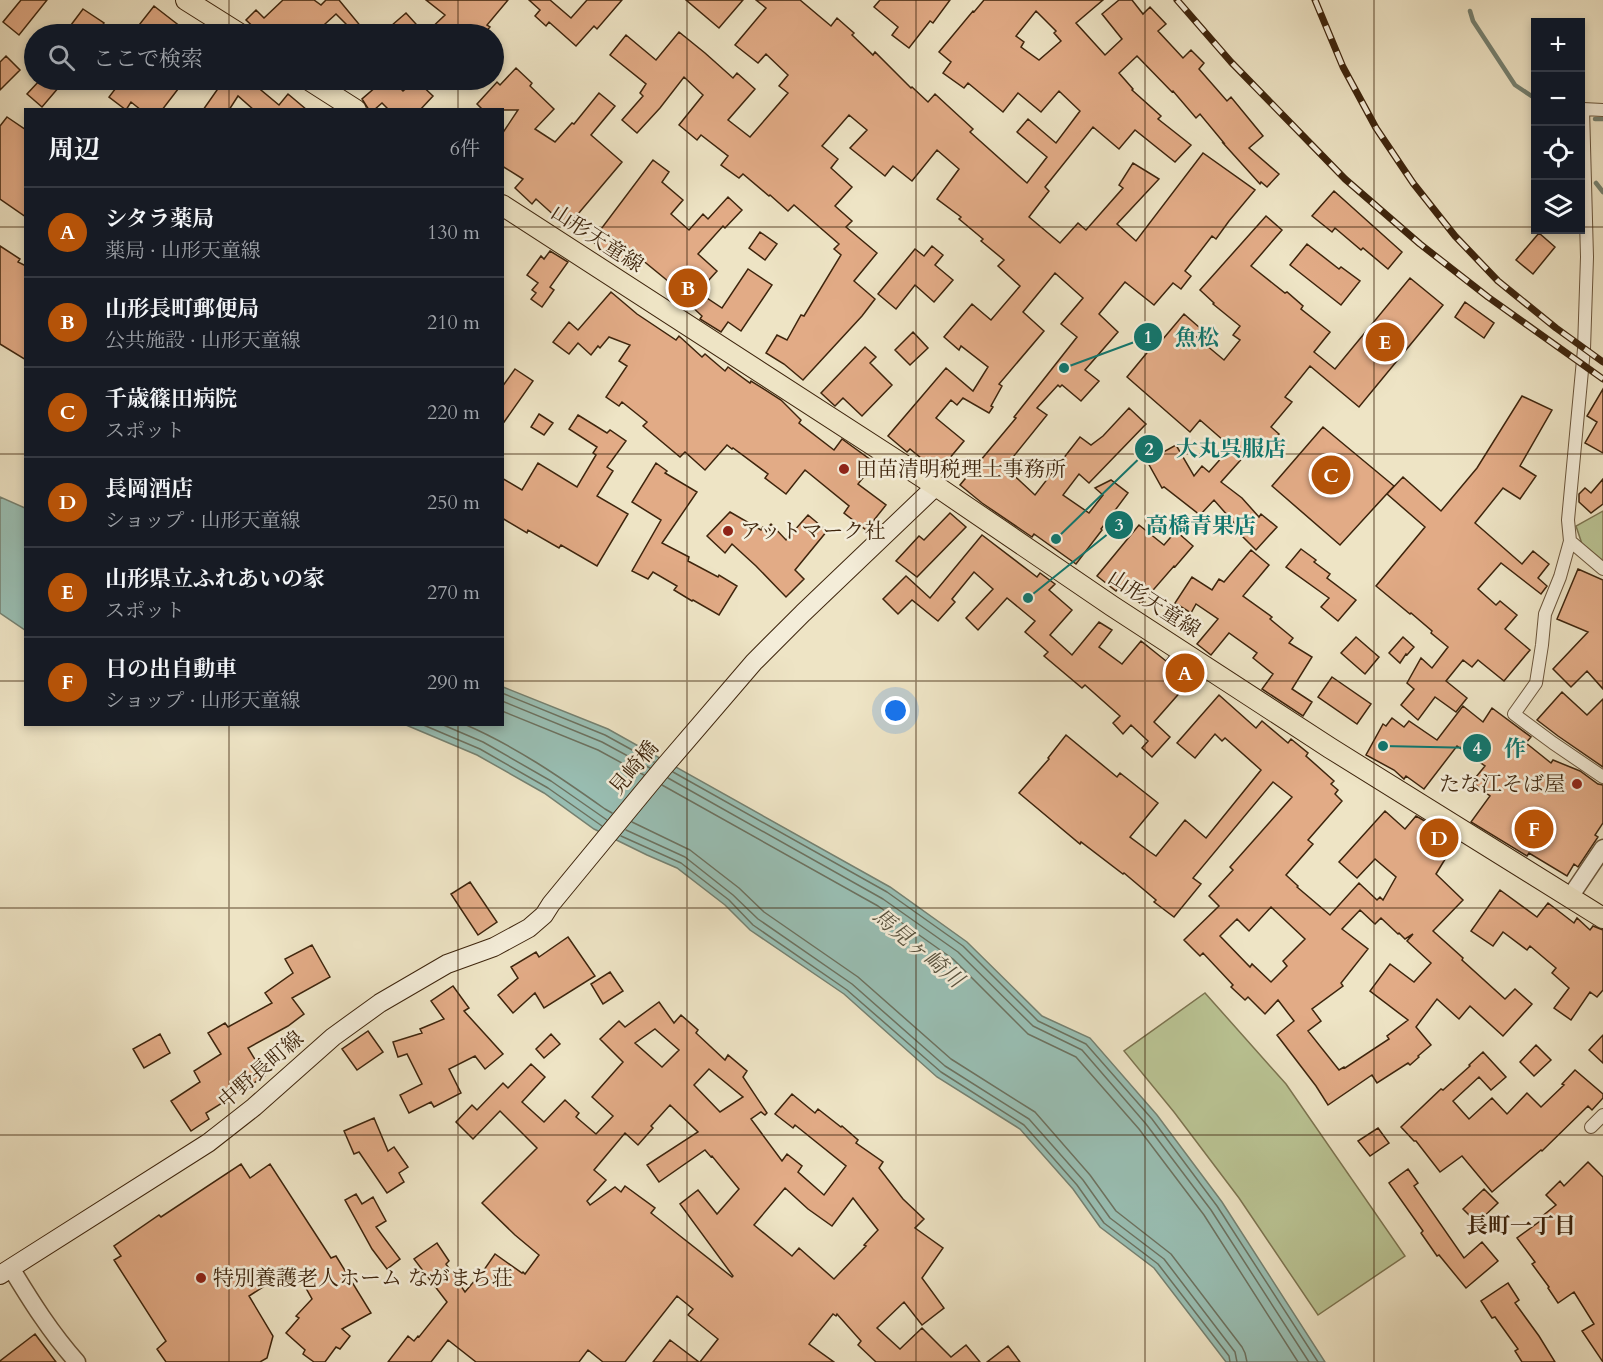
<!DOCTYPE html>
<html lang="ja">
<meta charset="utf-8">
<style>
:root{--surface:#171b24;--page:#242831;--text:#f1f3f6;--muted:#9ea1a6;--line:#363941;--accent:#b45309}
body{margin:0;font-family:Cardo,"Noto Serif JP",serif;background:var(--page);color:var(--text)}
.controls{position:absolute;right:18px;top:18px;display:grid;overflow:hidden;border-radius:0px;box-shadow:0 3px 9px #0003}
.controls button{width:54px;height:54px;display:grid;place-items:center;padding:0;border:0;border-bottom:2px solid var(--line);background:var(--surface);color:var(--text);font:30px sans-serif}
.you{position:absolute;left:896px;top:711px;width:21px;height:21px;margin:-15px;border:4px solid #fff;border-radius:50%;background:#1a73e8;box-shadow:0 0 0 9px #1a73e833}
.badge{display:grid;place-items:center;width:39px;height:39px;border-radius:50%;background:var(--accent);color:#fff;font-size:20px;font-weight:700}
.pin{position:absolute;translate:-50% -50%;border:3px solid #fff;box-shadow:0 2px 6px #0006}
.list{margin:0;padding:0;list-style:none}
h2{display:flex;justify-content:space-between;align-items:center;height:78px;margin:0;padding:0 24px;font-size:26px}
h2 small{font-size:20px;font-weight:400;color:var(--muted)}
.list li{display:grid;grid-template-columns:39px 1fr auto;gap:18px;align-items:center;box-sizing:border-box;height:90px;padding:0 24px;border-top:2px solid var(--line)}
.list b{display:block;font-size:22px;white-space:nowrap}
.list p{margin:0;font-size:20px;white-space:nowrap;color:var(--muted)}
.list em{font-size:20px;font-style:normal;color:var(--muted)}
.icon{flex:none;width:33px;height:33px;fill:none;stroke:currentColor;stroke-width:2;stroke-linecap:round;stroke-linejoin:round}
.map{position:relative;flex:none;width:1603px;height:1362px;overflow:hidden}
.search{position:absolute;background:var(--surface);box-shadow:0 3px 9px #0003;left:24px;top:24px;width:480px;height:66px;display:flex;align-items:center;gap:15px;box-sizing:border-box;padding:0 21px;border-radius:33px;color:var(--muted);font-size:22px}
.panel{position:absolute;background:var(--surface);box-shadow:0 3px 9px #0003;left:24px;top:108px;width:480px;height:618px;border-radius:0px}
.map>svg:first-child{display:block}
</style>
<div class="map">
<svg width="1603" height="1362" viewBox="0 0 1603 1362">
<rect width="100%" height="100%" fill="#eee4c5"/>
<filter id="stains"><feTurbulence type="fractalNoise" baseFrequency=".00333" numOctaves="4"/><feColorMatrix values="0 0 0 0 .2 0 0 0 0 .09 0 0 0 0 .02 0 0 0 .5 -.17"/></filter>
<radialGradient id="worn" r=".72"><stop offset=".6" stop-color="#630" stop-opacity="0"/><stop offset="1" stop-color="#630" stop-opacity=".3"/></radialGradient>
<path fill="#bac494" stroke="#7c7450" stroke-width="1.5" d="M1603 511V562L1582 544 1576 526Z
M1205 993 1286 1084 1405 1256 1318 1315 1239 1198 1174 1112 1124 1051Z"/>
<path fill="#99bfb4" stroke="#758171" stroke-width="1.5" d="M0 497 25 508V630L0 613Z
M503 687 608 729 890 887 967 942 1042 1016 1090 1038 1157 1115 1222 1202 1325 1362H1226L1154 1268 1100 1227 1073 1189 1020 1129 937 1077 844 994 750 930 725 905 677 868 647 855 594 829 544 793 477 755 406 725 502 724Z"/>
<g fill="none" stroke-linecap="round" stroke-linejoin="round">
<path stroke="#6c7260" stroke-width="1.5" d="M502 693 605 735 654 762
M502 701 602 742 650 768
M502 711 598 750 644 775
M421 724 480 749 548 788 602 826
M441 724 483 742 551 781 607 820
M464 724C515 746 560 777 605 809L612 813
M673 772 887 892 963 946 1038 1021 1086 1044 1152 1119 1217 1206 1318 1362
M668 778 883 899 958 952 1033 1026 1082 1050 1146 1124 1211 1210 1309 1362
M662 785 878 906 953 959 1028 1034 1076 1057 1139 1129 1204 1215 1298 1362
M632 822 690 850 739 888 764 912 858 977 951 1059 1035 1112 1090 1175 1116 1211 1171 1254 1242 1347 1245 1353 1247 1362
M626 830 685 857 733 895 758 919 852 984 945 1066 1029 1119 1083 1180 1110 1218 1164 1259 1235 1352 1237 1362
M621 836 681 863 729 900 753 925 847 990 941 1072 1024 1125 1077 1185 1104 1223 1158 1264 1229 1356 1230 1362"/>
<path stroke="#758171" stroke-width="4.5" d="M1470 11 1473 21 1515 85 1536 99
M1595 119H1603
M1596 183 1603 192"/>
</g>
<path fill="#e2ab86" stroke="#3e250d" stroke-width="1.5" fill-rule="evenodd" d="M21 0H47L19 35 3 22Z
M283 0H314L321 5 326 0H339L363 29 356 34 336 14 314 34H261L246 20 256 10 264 18Z
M426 0H508L487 25 490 27 484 34H399L391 26 406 13 425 34 445 15Z
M529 0H550L571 18 587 0H622L597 29 594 26 576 46 549 22 546 26 535 16 540 10Z
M686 0H743L719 28Z
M756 0H800L831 26 837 18 854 33 852 35 873 55 875 52 911 88 912 87 928 102 935 94 973 129 970 132 1027 183 1047 157 1017 132 1028 119 1056 143 1080 111 1059 91 1041 112 1018 93 1003 112 968 83 964 88 943 73 951 62 939 52 973 11 974 12 984 0H1103L1076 23 1105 55 1122 39 1102 14 1119 0H1132L1143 14 1150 7 1166 24 1158 31 1183 58 1191 50 1204 63 1199 69 1227 101 1231 97 1263 136 1249 148 1279 174 1267 187 1261 182 1260 184 1223 143H1224L1200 114 1196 118 1173 91 1172 92 1137 56 1119 73 1133 89 1132 90 1161 116 1158 119 1191 145 1175 162 1135 130 1119 149 1093 127 1045 187 1049 191 1029 217 1060 243 1078 223 1086 230 1123 188 1119 185 1133 163 1159 179 1117 224 1136 241 1203 153 1255 190 1229 221 1216 239 1212 236 1185 271 1191 276 1181 289 1173 283 1154 305 1125 282 1099 314 1118 332 1085 370 1099 381 1081 401 1062 385 1060 387 1058 385 1037 408 1047 415 1005 467 1035 495 1080 437 1091 445 1103 436 1129 408 1146 424 1089 483 1079 474 1063 495 1089 513 1103 495 1095 488 1111 480 1128 493 1101 529 1102 530 1076 564 1034 534 1032 537 982 503 960 485 1016 418 1014 417 1077 337 1061 324 1083 298 1055 273 1023 312 1044 331 999 384 1002 386 991 406 993 407 989 413 963 398 957 405 951 400 936 418 964 441 938 472 910 449 907 452 888 436 946 368 973 391 988 367 961 346 959 350 944 337 972 304 991 320 1020 286 998 266 1004 260 981 241 983 239 959 219 961 217 937 199 959 169 937 150 912 181 893 166 885 176 850 148 867 130 849 115 822 146 838 159 831 168 852 187 835 206 852 221 846 227 877 253 854 281 875 299 862 316 803 380 784 364 766 353 777 335 787 340 801 315 804 316 841 255 834 249 839 244 794 205 788 211 770 195 769 196 743 174 739 178 721 165 728 156 701 135 697 140 679 125 703 95 684 77 660 108 637 133 622 120 643 96 640 93 646 84 610 55 626 35 656 60 679 32 705 53 733 78 737 73 755 89 728 120 750 137 788 93 779 86 788 75 766 54 758 63 735 45 766 8ZM1036 11 1056 31 1054 33 1061 41 1039 60 1021 47 1024 42 1016 36Z
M880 0H950L933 23 930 21 909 48 892 35 898 27 874 7Z
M154 6 190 34H132Z
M83 9 104 23 96 34H81L71 25Z
M6 56 20 70 0 90V62Z
M516 68 532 83 530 86 554 109 535 129 555 142 572 123 574 124 599 93 615 106 591 135 622 162 567 227 536 199 532 204 515 188 523 179 502 166V134L518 110H483L477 104 497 82 500 85Z
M40 80H65L42 107 27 94Z
M122 80H185L162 110H141L131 102 126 110 109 97Z
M224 80H249L279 105 288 94 307 110H254L238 96 229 110H203Z
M384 80H392L403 91 416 80 433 96 420 110H389L382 103 374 110H369L362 99Z
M7 117 26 130V217L0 199V126Z
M653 160 669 172 662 182 683 200 671 214 689 230 703 214 708 219 728 197 742 210 725 228 723 226 698 254 717 271 698 292 722 308 748 269 772 285 741 331 728 322 721 332 700 319 702 316 672 288 674 286 641 259 631 271 592 241Z
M1334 191 1402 252 1388 269 1363 248 1361 250 1335 228 1332 232 1312 216Z
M1266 216 1282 230 1251 266 1285 293 1287 292 1303 306 1301 309 1330 332 1314 352 1335 369 1410 278 1443 305 1359 407 1310 366 1285 397 1292 402 1271 427 1279 434 1264 452 1255 444 1221 482 1242 498 1259 517 1261 514 1277 527 1256 550 1241 535 1243 533 1214 500 1200 515 1164 487 1162 488 1147 461 1176 445 1194 476 1202 466 1209 472 1231 447 1200 420 1190 432 1127 377 1160 337 1163 339 1184 314 1200 328 1194 335 1224 360 1240 340 1233 335 1240 326 1213 304 1214 303 1200 290Z
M760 232 777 244 765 260 749 248Z
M1539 233 1555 247 1533 274 1516 260Z
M1307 244 1339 269 1341 267 1360 281 1341 305 1290 265Z
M0 246 20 259 18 262 26 266V360L0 344Z
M932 246 943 255 935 265 953 280 934 302 915 285 896 309 878 294 915 249 924 256Z
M550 251 568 262 550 287 554 290 542 307 531 299 536 293 532 290 538 283 527 275 541 256 544 259Z
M611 292 637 314 676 340 679 336 702 357 705 354 725 371 728 367 750 383 751 381 781 400 801 420 799 423 834 450 842 439 875 463 858 484 886 505 866 530 844 513 849 506 805 470 786 494 765 478 768 474 733 448 732 449 727 445 705 470 685 452 680 457 643 426 647 422 622 402 619 406 606 397 627 366 619 361 630 345 609 337 600 348 598 346 591 355 578 343 569 354 553 342 569 322 578 330Z
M1465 302 1494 323 1484 338 1455 317Z
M913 332 928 348 910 365 895 350Z
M865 347 876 357 870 363 892 385 862 416 843 398 835 406 821 393Z
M515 369 533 381 502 425V387Z
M1603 389V453L1585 443 1597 422 1587 416Z
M1522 396 1552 410 1520 466 1536 476 1520 499 1503 488 1475 523 1522 564 1533 551 1549 564 1538 578 1547 586 1541 594 1501 563 1478 589 1496 605 1500 601 1517 615 1505 629 1530 650 1504 681 1478 660 1472 667 1463 660 1446 681 1467 698 1456 712 1435 697 1418 720 1401 705 1414 689 1407 683 1421 658 1432 668 1448 647 1431 633 1432 631 1411 613 1410 614 1376 586 1425 527 1387 494 1403 477 1441 511 1477 468Z
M539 414 553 423 544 435 531 427Z
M578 415 607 433 610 430 626 441 607 467 613 471 597 496 628 514 597 566 561 545 559 548 528 530 527 533 502 518V478L522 490 538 463 577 487 596 455 593 453 597 447 569 429Z
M1323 427 1394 486 1340 545 1272 486Z
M656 463 667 471 665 473 697 492 662 543 689 557 688 561 718 577 719 575 737 586 719 615 693 600 692 601 674 590 677 586 653 572 648 579 632 571 661 520 632 502Z
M1603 479V504L1591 513 1579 502V494L1585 488 1591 493Z
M730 512 761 530 763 527 766 529 771 524 786 540 808 515 827 531 795 570 804 579 786 597 756 566 732 544 725 553 707 536Z
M950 513 966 527 917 577 896 561 919 536 924 540Z
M1139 525 1164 545 1176 531 1193 546 1175 567 1174 566 1141 604 1120 586 1116 591 1097 576Z
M982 535 1037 577 1040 573 1055 584 1049 590 1072 610 1050 635 1072 655 1099 622 1112 630 1099 647 1122 664 1141 641 1166 661 1169 657 1194 674 1182 688 1183 689 1154 722 1170 737 1152 757 1142 748 1148 741 1131 725 1123 734 1113 723 1120 716 1085 685 1082 688 1044 656 1048 652 1025 632 1035 621 1007 598 978 630 966 618 993 589 974 572 952 599 955 602 938 621 912 600 898 614 883 599 906 576 930 598Z
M1301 549 1316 560 1314 562 1330 574 1327 578 1356 600 1338 621 1321 607 1329 598 1286 567Z
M1251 550 1269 565 1243 596 1272 617 1270 619 1293 638 1289 643 1312 657 1292 689 1312 702 1303 716 1262 689 1273 674 1253 658 1257 653 1229 633 1211 655 1197 644 1218 619 1196 604 1191 613 1175 603 1192 577 1212 590 1219 579 1224 582Z
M1578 569 1603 580V689L1587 671 1571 687 1553 669 1588 632 1557 619Z
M1356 637 1379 657 1365 674 1341 653Z
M1403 637 1414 647 1407 655 1406 654 1400 663 1389 653Z
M1332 677 1371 704 1357 724 1318 697Z
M1562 692 1587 715 1603 699V767L1558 736 1537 720Z
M1219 695 1256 728 1262 721 1288 743 1291 739 1308 753 1306 756 1334 781 1331 784 1338 790 1335 794 1342 801 1308 840 1313 844 1286 875 1298 886 1297 887 1330 915 1359 883 1377 900 1380 897 1383 900 1396 877 1375 859 1357 878 1339 862 1385 811 1405 829 1416 816 1430 824 1428 826 1455 843 1436 874 1463 900 1433 931 1463 958 1462 960 1505 999 1515 989 1532 1004 1503 1036 1470 1006 1459 1019 1437 999 1416 1027 1431 1045 1418 1056 1419 1057 1410 1065 1408 1063 1377 1083 1372 1075 1328 1105 1316 1086 1277 1035 1294 1021 1278 1000 1265 1014 1248 997 1245 1000 1231 987 1233 985 1203 953 1200 956 1184 940 1219 906 1209 896 1233 870 1230 867 1292 797 1273 782 1193 878 1201 884 1174 917 1154 902 1156 900 1124 873 1123 874 1081 842 1080 844 1019 793 1049 759 1048 758 1066 735 1117 777 1120 773 1158 803 1130 837 1150 852 1156 856 1185 820 1206 838 1261 770 1225 738 1222 741 1215 734 1195 758 1177 743ZM1271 907 1305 939 1283 961 1287 966 1271 982 1252 964 1250 967 1220 936 1237 919 1249 931ZM1360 910 1375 924 1381 918 1398 934 1399 933 1405 939 1413 934 1407 941 1431 963 1414 982 1390 964 1370 991 1408 1020 1387 1036 1389 1039 1345 1068 1344 1067 1339 1070 1308 1031 1321 1021 1312 1009 1343 986 1341 983 1368 949 1342 929Z
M1463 706 1483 722 1492 708 1531 737 1526 743 1551 763 1553 760 1580 771 1598 784 1603 785V823L1595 835 1598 837 1578 867 1574 864 1567 876 1529 853 1527 856 1471 822 1490 796 1472 782 1485 766 1457 746 1424 789 1406 776 1404 779 1394 770 1366 755 1383 724 1386 726 1392 718 1404 727 1409 721 1437 740Z
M470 882 497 922 478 935 451 894Z
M1500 890 1537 917 1548 903 1574 923 1577 918 1590 930 1593 926 1603 930V990L1597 997 1590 992 1571 1020 1554 1008 1569 988 1552 973 1556 968 1530 946 1527 950 1503 932 1493 946 1471 931Z
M568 937 595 976 544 1008 535 993 513 1013 498 995 518 978 511 967 536 952 539 957Z
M312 945 330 977 292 998 304 1014 288 1026 248 1048 265 1076 206 1113 209 1119 191 1131 171 1101 200 1082 194 1071 221 1054 208 1033 225 1023 228 1027 272 1003 265 993 293 973 285 959Z
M610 972 623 991 603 1004 591 984Z
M453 986 469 1008 464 1011 503 1054 485 1069 475 1056 449 1069 461 1093 434 1107 431 1102 409 1113 400 1095 422 1084 407 1054 398 1057 393 1042 422 1033 420 1029 444 1019 431 1001Z
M659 1002 674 1023 681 1015 698 1030 696 1033 725 1060 728 1055 747 1071 743 1077 767 1113 765 1115 761 1112 751 1119 782 1161 787 1154 802 1166 798 1172 824 1195 846 1166 795 1125 793 1128 775 1114 792 1094 815 1113 818 1109 841 1127 842 1126 858 1140 856 1143 883 1162 879 1168 903 1199 924 1219 915 1228 943 1248 922 1278 944 1308 922 1325 904 1302 877 1328 900 1349 922 1328 951 1357 966 1345 980 1362H876L858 1345 861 1341 837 1314 836 1316 833 1314 809 1344 834 1362H700L718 1339 688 1315 693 1309 677 1296 625 1362H603L588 1350 579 1362H476L448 1340 431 1362H388L408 1336 414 1341 418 1336 419 1337 447 1302 414 1259 437 1243 449 1261 446 1264 465 1292 476 1279 477 1280 495 1254 522 1273 523 1272 525 1274 539 1255 515 1235 482 1203 537 1148 500 1111 473 1139 456 1122 472 1105 477 1110 503 1083 508 1088 531 1064 545 1077 522 1102 544 1122 565 1100 579 1113 576 1117 596 1134 613 1116 592 1097 623 1062 600 1039 619 1021 625 1027ZM655 1029 679 1050 662 1067 635 1043ZM709 1069 743 1097 720 1112 694 1085ZM670 1105 698 1132 647 1165 659 1182 705 1150 711 1157 712 1156 739 1189 717 1214 698 1190 680 1204 733 1276 732 1277 651 1213 655 1208 625 1186 621 1192 615 1187 590 1205 587 1201 606 1180 594 1170 625 1133 638 1145 653 1128 651 1126ZM785 1188 808 1209 832 1226 853 1198 878 1230 864 1245 866 1246 834 1279 799 1248 792 1256 754 1225Z
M368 1031 383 1052 357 1070 342 1049Z
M160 1034 170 1053 144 1068 133 1049Z
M551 1034 560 1044 544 1058 536 1049Z
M1603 1035V1063L1589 1050Z
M1536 1045 1551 1060 1534 1076 1520 1062Z
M1483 1052 1506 1077 1491 1090 1479 1077 1453 1101 1469 1119 1492 1098 1507 1114 1527 1093 1541 1107 1564 1085 1562 1084 1575 1070 1603 1094V1098L1592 1110 1588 1106 1542 1151 1541 1150 1492 1192 1462 1156 1440 1172 1416 1141H1414L1401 1127 1441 1089 1443 1090 1470 1066 1469 1065Z
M374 1118 388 1151 394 1147 408 1167 399 1173 404 1182 387 1193 359 1152 354 1154 344 1131Z
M1378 1128 1389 1143 1370 1156 1358 1141Z
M1588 1162 1603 1177V1362L1582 1331 1594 1324 1574 1292 1558 1303 1548 1288 1549 1287 1532 1264 1535 1262 1517 1238 1543 1219 1541 1217 1556 1205 1546 1195 1560 1181 1564 1186Z
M241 1164 250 1178 270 1164 331 1258 336 1256 371 1313 342 1329 350 1336 340 1349 336 1347 325 1362H314L303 1354 305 1350 286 1333 299 1318 296 1316 312 1299 294 1267 249 1296 273 1336 267 1358 260 1362H166L157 1349 166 1341 114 1260 121 1256 114 1246 159 1215 161 1217Z
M1408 1169 1418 1183 1414 1186 1464 1258 1482 1242 1498 1261 1466 1288 1439 1255 1437 1256 1421 1233 1423 1231 1389 1183Z
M1484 1189 1498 1203 1477 1223 1463 1209Z
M356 1194 362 1204 373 1197 386 1221 376 1227 400 1259 387 1269 372 1249 345 1200Z
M1508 1283 1519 1300 1515 1303 1539 1336 1555 1362H1522L1515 1351 1518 1349 1495 1317 1492 1318 1481 1301Z
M35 1334 56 1362H0V1361Z
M670 1340 699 1362H653Z
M1008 1346 1020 1362H987Z"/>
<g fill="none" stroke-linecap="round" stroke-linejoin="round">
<defs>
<path id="minor" d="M1603 110 1583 109 1587 257 1584 349 1568 520 1570 541 1603 569
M1570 541 1560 577 1545 614 1542 645 1536 683 1514 714 1553 743 1603 777
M1591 1127 1603 1115"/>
<path id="tertiary" d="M1570 897 1603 848
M11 1268C31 1301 51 1333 77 1362"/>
<path id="secondary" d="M0 1275 208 1143 254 1107 333 1037 380 1003 447 964 494 947 529 928 544 915 551 904 663 768 754 662 803 613 936 486"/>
<path id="primary" d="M186 0 240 34
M309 80 356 110
M502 205 936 486 1112 606 1330 748 1603 918"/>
</defs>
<use href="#minor" stroke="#6a553b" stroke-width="14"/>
<use href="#tertiary" stroke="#6a553b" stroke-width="19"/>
<use href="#secondary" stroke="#3e250d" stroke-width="20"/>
<use href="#primary" stroke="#3e250d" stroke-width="22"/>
<use href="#minor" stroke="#f4edd9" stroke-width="12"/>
<use href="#tertiary" stroke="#f4edd9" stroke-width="16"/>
<use href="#secondary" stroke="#f4edd9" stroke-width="18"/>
<use href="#primary" stroke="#eee4c5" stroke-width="20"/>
<defs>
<path id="rail" d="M1177 0 1231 62 1345 179 1420 244 1488 297 1603 379
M1315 0 1343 67 1376 128 1413 183 1455 236 1498 281 1556 328 1603 362"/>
</defs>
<use href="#rail" stroke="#3e250d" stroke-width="7"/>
<use href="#rail" stroke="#f4edd9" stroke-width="4.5" stroke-dasharray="14" stroke-linecap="butt"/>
</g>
<path fill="none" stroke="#3e250d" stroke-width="1.5" stroke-opacity="0.55" d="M229 0V34M458 0V34M687 0V1362M916 0V1362M1145 0V1362M1374 0V1362M229 80V110M458 80V110M0 227H26M502 227H1536M1580 227H1603M0 454H26M502 454H1603M0 681H26M502 681H1603M229 724V1362M458 724V1362M0 908H1603M0 1135H1603"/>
<g fill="#8f2418" stroke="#f4edd9" stroke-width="2">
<circle cx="844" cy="469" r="6"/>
<circle cx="728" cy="531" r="6"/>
<circle cx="1577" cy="784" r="6"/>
<circle cx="201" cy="1278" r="6"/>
</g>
<g text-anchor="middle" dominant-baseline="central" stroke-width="5" stroke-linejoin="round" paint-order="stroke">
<g font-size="21" fill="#3e250d" stroke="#f4edd9">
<text transform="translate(597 239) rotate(33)">山形天童線</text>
<text transform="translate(1154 604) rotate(33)">山形天童線</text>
<text transform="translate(634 768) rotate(-50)">見崎橋</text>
<text transform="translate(261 1070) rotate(-41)">中野長町線</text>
</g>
<g font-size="21" fill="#3e250d" stroke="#f4edd9" text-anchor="start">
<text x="856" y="469">田苗清明税理士事務所</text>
<text x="740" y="531">アットマーク社</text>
<text x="1565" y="784" text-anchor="end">たな江そば屋</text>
<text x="213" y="1278">特別養護老人ホーム ながまち荘</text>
</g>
<g font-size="22" font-style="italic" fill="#59533f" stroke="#f4edd9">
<text transform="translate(918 948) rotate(40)">馬見ヶ崎川</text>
</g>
<g font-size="22" font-weight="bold" fill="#3e250d" stroke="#f4edd9">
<text x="1521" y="1226">長町一丁目</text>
</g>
</g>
<path fill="none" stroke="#0f766e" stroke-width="2" d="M1064 368L1148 337M1056 539L1149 449M1028 598L1119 525M1383 746L1477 748"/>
<g fill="#0f766e" stroke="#f4edd9" stroke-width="2">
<circle cx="1064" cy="368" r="6"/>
<circle cx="1056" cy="539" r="6"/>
<circle cx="1028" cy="598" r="6"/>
<circle cx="1383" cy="746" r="6"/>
<circle cx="1148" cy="337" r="15"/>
<circle cx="1149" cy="449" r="15"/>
<circle cx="1119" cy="525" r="15"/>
<circle cx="1477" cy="748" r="15"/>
</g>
<g font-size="18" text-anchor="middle" font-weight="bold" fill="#fff">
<text x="1148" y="343">1</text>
<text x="1149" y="455">2</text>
<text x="1119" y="531">3</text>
<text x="1477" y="754">4</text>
</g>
<g font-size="22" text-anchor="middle" font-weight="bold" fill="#0f766e" stroke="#f4edd9" stroke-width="5" stroke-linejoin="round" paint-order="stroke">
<text x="1197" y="345">魚松</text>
<text x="1231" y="456">大丸呉服店</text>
<text x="1201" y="533">高橋青果店</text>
<text x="1515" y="756">作</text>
</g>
<rect width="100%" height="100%" filter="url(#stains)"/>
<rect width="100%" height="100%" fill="url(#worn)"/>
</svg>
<div class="controls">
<button>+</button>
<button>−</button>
<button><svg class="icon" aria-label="locate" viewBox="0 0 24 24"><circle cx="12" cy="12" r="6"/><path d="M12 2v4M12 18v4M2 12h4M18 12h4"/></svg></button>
<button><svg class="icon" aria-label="layers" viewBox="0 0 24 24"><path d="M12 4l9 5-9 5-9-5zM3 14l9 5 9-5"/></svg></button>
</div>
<div class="you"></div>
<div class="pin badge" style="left:1185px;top:673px">A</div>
<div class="pin badge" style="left:688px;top:288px">B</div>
<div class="pin badge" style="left:1331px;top:475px">C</div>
<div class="pin badge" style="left:1439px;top:838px">D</div>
<div class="pin badge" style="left:1385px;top:342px">E</div>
<div class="pin badge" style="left:1534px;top:829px">F</div>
<div class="search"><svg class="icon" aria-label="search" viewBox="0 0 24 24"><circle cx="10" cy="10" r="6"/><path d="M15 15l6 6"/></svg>ここで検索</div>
<section class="panel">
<h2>周辺<small>6件</small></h2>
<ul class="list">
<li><span class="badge">A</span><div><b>シタラ薬局</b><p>薬局 · 山形天童線</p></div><em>130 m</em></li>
<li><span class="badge">B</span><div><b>山形長町郵便局</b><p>公共施設 · 山形天童線</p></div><em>210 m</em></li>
<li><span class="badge">C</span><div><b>千歳篠田病院</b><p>スポット</p></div><em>220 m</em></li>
<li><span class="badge">D</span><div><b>長岡酒店</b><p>ショップ · 山形天童線</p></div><em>250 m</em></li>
<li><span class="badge">E</span><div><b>山形県立ふれあいの家</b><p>スポット</p></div><em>270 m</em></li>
<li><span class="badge">F</span><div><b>日の出自動車</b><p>ショップ · 山形天童線</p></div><em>290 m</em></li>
</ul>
</section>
</div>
